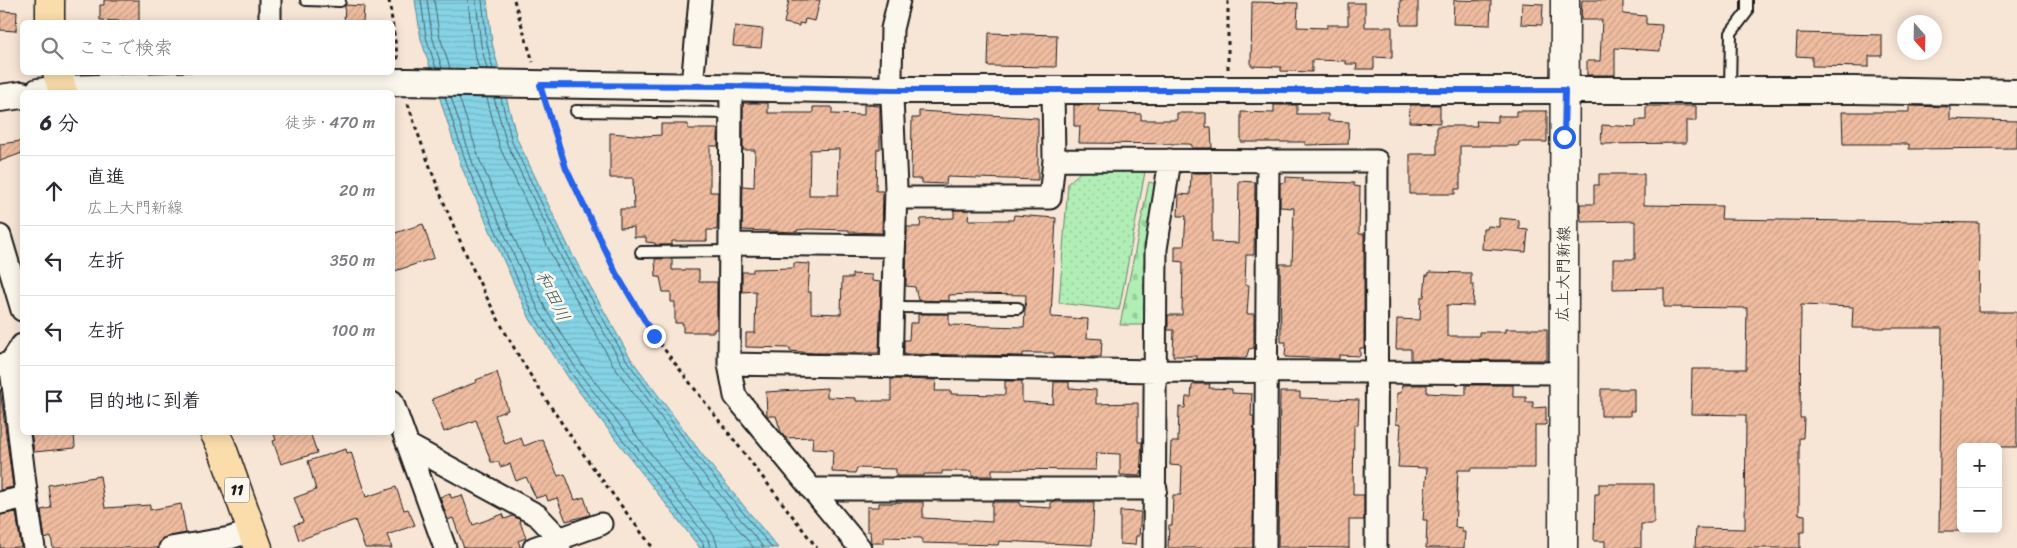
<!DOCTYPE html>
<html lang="ja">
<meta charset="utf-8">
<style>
:root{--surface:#fff;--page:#f7f7f7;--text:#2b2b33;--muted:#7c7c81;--line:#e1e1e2}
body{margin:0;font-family:Sriracha,"Klee One",sans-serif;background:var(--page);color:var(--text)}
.controls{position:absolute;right:15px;bottom:15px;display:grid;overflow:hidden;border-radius:8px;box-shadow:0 2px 12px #0003}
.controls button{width:45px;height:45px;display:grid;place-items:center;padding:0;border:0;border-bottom:1px solid var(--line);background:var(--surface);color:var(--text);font:25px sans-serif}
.compass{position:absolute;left:1897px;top:15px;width:45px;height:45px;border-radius:50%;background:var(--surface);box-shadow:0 2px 12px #0003;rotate:160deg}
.stop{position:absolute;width:15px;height:15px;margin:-11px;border:4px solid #2563eb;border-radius:50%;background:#fff}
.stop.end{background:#2563eb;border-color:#fff;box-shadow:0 1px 5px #0008}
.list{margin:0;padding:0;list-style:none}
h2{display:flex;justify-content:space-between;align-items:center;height:65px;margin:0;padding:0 20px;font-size:21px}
h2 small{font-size:16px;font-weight:400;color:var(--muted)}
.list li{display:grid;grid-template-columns:32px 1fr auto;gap:15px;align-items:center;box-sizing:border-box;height:70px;padding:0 20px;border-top:1px solid var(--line)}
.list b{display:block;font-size:19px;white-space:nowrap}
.list p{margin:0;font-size:16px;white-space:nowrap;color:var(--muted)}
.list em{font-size:16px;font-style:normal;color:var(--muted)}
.icon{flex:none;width:28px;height:28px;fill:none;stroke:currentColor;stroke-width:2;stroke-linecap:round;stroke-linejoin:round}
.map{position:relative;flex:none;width:2017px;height:548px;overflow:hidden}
.search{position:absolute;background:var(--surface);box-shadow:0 2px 12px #0003;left:20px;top:20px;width:375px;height:55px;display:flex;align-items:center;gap:12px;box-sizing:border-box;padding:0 18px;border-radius:8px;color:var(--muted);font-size:19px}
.panel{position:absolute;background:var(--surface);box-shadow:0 2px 12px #0003;left:20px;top:90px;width:375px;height:345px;border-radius:8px}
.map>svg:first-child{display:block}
</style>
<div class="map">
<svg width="2017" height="548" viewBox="0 0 2017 548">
<defs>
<pattern id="cemetery-stones" width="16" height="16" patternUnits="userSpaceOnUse" patternTransform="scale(1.25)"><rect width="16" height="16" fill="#b0eeb5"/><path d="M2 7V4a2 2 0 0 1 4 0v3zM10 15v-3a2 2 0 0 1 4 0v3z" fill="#97cc9b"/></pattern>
<pattern id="park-dots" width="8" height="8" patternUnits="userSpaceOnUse" patternTransform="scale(1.25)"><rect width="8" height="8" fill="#b0eeb5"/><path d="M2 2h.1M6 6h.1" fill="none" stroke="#97cc9b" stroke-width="1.8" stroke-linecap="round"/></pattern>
<pattern id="water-rules" width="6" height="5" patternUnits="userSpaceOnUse" patternTransform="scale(1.25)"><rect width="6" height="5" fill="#86d3e6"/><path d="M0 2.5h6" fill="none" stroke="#73b5c5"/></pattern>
<pattern id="building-hatch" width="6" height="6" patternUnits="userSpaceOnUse" patternTransform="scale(1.25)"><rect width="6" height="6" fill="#efbca0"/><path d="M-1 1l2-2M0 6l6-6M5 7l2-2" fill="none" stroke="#cca189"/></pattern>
</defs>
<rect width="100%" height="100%" fill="#f7e5d5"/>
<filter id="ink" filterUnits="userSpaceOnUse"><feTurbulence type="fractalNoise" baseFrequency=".02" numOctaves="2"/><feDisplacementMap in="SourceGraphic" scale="10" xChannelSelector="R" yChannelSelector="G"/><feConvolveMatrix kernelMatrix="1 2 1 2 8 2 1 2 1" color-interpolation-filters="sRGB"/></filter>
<g filter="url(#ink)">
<path fill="url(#cemetery-stones)" stroke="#668568" d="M1149 182 1156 184 1148 325H1120Z"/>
<path fill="url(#park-dots)" stroke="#668568" d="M1083 170 1145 172 1119 310 1059 303 1068 183Z"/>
<path fill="url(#water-rules)" stroke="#5c8a95" d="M415 0H487L492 43 517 139 572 254 631 359 704 457 778 548H700L570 380 530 319 462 168 421 39Z"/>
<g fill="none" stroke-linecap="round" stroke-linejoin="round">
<path stroke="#46656d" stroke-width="1" d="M421 0 426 37 436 68
M427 0 432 36 442 68
M434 0 439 34 450 68
M468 0 473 47 479 69
M476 0 481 45 487 69
M482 0 487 44 493 69
M445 97 467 166 534 316 574 377 703 543 704 548
M451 97 473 164 540 313 579 373 708 539 710 548
M459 97 480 161 546 310 585 369 714 535 718 548
M487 98 500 148 555 262 615 368 689 469 754 548
M494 98 507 144 562 259 622 364 695 464 764 548
M501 98 512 142 567 256 627 361 700 460 772 548"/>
</g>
<path fill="url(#building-hatch)" stroke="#1c1c1c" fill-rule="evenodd" d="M104 0H139V22L100 20V5H104Z
M789 0H820L815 21 805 19 804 24 799 23V26L784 23Z
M1400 0H1418V25H1401Z
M1454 0 1491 1 1490 25 1453 24Z
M1582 0H1623V14L1646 16V24L1662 25 1660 51 1615 48V75H1587V61H1600L1602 20H1581Z
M1252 2 1298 3 1297 27 1327 28V25H1348V3H1365V27H1392V58L1374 57V69H1356L1357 64H1346V61L1312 60V72L1281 71V67L1251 66Z
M1522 3 1543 4 1542 25 1521 24Z
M345 5 364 6 363 22H344Z
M0 11 17 12 16 31 0 30Z
M735 26 763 29 761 48 733 46Z
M989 33 1057 35 1056 67 988 66Z
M1797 33 1882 35V56H1869V67L1812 66V57L1796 56Z
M743 103H768V113H813V107H832V114L864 115V105L880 106V149H877L876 191H883L882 233 849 232V230L808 229 797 230V232L742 230 743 186 754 187 755 150H743ZM839 149 838 195H809L810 150Z
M1074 105H1100L1099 112 1141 114V120H1177V113H1206V127H1211L1212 148H1192V145L1189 144 1079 143 1080 126H1074Z
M1274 105H1297V114H1328V121L1349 122 1348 144 1305 145V142H1241V112L1274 113Z
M1410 105H1440V123L1409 122Z
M1646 106H1696V121H1686V143L1601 144 1602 125 1636 127V120H1646Z
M1909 106 1950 107V119L2017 121V148L1909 149V144H1843L1842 112H1909Z
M919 111 1038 118V180L947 177 946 184 922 183V179H911L912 118H919Z
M1516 111H1547V142H1519L1518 146H1460V189H1455V194H1410V154H1437V126H1477L1476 121 1498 122V116H1516Z
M661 124H688V129H718V146H710V192H718L717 230H707V241H672V245H655V243L646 242V237H634V227L620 228V209H634L633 178H610V133L646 136 661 135Z
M22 141V153L0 161V144Z
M1191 173H1212V242L1238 243 1239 181 1255 182 1254 255H1246L1245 285H1249L1247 314H1254V348L1249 349 1246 358 1196 359V356H1173L1174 330H1168V315H1182L1183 262 1175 261V246H1184L1186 216H1178L1179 194 1190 195Z
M1599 174H1644V205L1722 206 1721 219 1979 223 1978 312H2017V447H1961V531H1939L1942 328H1852L1853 307 1801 305 1800 418H1804L1803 438H1799V514L1805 515V532H1800V548H1695L1696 528 1745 529 1746 415 1691 414 1692 369H1746L1747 308 1664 307V288L1613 289V259H1635V221L1581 222 1580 204H1594V185H1599Z
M1286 177 1302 178V181L1354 183V186L1360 187 1359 234H1364V348H1360V356L1339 355V359L1285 357 1286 342H1281L1280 264H1292L1294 208 1280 207V183L1286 182Z
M954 210H969L968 220H1013L1014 215 1056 218 1051 317 1088 319 1087 338 1102 339 1101 357H1054V353H1023V356L904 354V340H909L910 323H918V314H949V325L1024 327 1026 295 971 294 949 295V301L918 300 915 287 906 286 907 227H920L921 219 954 218Z
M1499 218 1519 220V229L1528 230 1526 252 1482 249 1483 229H1487L1488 226 1499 227Z
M423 224 434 258 392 272V234Z
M655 259H672V270H699V282H717V329H714V332H683V323H675V302H671V292H663L660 277H656Z
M794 263 810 264 808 292H811V313L841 314 842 278H852V274L872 275V281L881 282 879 353H813L790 351V348L746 347V333H755L756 291 742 292V272H753V269L794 268Z
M1429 272 1471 273V285H1474L1473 306 1447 305V336H1479V332H1505V329H1547V360H1411V349H1396L1397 319 1420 320 1421 297H1424L1426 275H1429Z
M497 372 508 410 495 415 505 444 521 438 524 446 542 439 558 476 565 474 575 500 584 497 590 515 566 521 557 498 548 501 546 495 536 498 526 477 516 481 510 464 500 467 499 462H491L476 420 444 432 432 399 477 382 476 380Z
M891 379 936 380 935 391H951V394L1005 395V381H1022V402L1053 404 1054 382H1069V388L1096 390V404L1138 403V442H1142L1140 476 1120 475V454L1097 453 1096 470 992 469V476H972V471H942V474H924V476H896V469L857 468 855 473 832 472 833 450 812 449 813 437 785 438 781 432 776 416H767L766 392 827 388V397L856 398V401H891Z
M1194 384H1210L1209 388 1232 389V393L1252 394 1251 416H1254L1253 548H1168L1169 525H1172L1173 495H1181L1182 466 1170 465 1171 442H1178L1179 407 1185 408 1186 397H1191L1192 386Z
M1402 385H1427V393L1466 395V385H1513V397H1526V402H1533V408L1546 407V425H1535V468H1471V470H1458L1455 527 1462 528V532H1465L1464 548H1426L1427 520H1423L1427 468 1398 467 1401 425 1396 424 1397 393H1401Z
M0 389 13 487 0 490Z
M1601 389H1634V411H1630V416H1601Z
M1280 392H1300V398L1359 400 1358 425H1354L1353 495H1364V520H1349V548L1278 547Z
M31 432H74L75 448 34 452Z
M273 432H310L317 453 281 464 273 441 276 440Z
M346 449 347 453 351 452 366 497 396 487 404 510 408 509 415 525 387 535 392 548H365L355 520 299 540 294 525 303 522 294 498 316 490 308 461Z
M100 476 105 508 150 505V510L181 504 186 533 162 538 158 548H53L51 537 45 539 41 510 51 508 48 485Z
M1599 484H1654V524H1641V548H1605V541H1594L1595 494H1599Z
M450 493 451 498 462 495 473 525 503 514 505 519 513 516 519 519 526 538 518 541 521 548H464L453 518 448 520 440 497Z
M896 502H923V518L992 522V502H1020V506L1051 508V502H1094L1092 545 999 541 998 545 922 543V538L884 537V543H871L870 531H867V507H879V503H896Z
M1120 511 1141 512 1139 536H1136L1135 545 1120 544Z
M16 512 21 547 0 548V515Z"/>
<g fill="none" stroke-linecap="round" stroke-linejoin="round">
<defs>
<path id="service" d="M306 0 340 1
M1730 89 1731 33 1747 12V0
M576 111 731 113
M641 252 730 251
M893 307 1018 308"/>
<path id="minor" d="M270 0V22
M692 85 700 0
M731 86 729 364 735 396 860 548
M1053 89 1054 160 1377 161 1376 548
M896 198H1050L1054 160
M0 236 22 310
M730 244 893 246
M10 363C19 425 24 487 34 548
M729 364 1157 371 1562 373
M0 365 10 363 22 345
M891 367 896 188 891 75 892 29 899 0
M392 401 445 548
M408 445 537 515 556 535 560 548
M811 489H1156
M0 503 25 497
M170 548 230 538 252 531
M534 548 601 524
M1154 548 1156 249 1170 160
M1265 548 1268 160"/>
<path id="tertiary" d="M38 92 61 89 280 83 407 82 892 90H1854L2017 93
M0 98 22 95"/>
<path id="secondary" d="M1563 548 1565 0"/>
<path id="primary" d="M50 0V22
M57 72 63 92
M214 432 221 445 258 548"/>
</defs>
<use href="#service" stroke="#1c1c1c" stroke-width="14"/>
<use href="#minor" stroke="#1c1c1c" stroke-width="25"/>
<use href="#tertiary" stroke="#1c1c1c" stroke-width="30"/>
<use href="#secondary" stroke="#1c1c1c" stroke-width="31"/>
<use href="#primary" stroke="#1c1c1c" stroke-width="31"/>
<path stroke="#1c1c1c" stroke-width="3" stroke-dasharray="4 4" stroke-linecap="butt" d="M389 0 398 61
M514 0 533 62
M1228 69V0
M408 104C437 192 473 279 520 358 560 425 607 487 653 548
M547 106 566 168 616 273 654 336 817 548"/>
<use href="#service" stroke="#fbf7ec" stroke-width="10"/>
<use href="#minor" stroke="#fbf7ec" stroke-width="21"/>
<use href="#tertiary" stroke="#fbf7ec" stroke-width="26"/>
<use href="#secondary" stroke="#fbf7ec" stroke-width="28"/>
<use href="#primary" stroke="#faddab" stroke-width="28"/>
</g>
</g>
<g fill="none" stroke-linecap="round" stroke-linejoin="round" filter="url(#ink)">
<path stroke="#2563eb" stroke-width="6" d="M654 336 616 273 566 168 540 85 731 86 892 90H1565L1564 137"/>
</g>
<g text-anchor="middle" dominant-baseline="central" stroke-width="5" stroke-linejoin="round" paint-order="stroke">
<rect fill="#fbf7ec" stroke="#5f5e5a" stroke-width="1" x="224.5" y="477.5" width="25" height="25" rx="4"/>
<g font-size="15" font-weight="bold" fill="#1c1c1c">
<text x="237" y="490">11</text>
</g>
<g font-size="16" fill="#1c1c1c" stroke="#fbf7ec">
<text transform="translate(1563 274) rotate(-89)">広上大門新線</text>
</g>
<g font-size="18" font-style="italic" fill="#415c63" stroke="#fbf7ec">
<text transform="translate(553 296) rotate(64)">和田川</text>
</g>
</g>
</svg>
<div class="controls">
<button>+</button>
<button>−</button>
</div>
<svg class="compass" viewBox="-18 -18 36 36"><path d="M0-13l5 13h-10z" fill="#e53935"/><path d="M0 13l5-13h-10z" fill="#7c7c81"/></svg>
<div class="stop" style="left:1564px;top:137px"></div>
<div class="stop end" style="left:654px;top:336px"></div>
<div class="search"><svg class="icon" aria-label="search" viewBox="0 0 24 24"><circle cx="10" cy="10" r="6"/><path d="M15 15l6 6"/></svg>ここで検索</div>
<section class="panel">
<h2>6 分<small>徒歩 · 470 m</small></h2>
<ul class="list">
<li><svg class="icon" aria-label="ahead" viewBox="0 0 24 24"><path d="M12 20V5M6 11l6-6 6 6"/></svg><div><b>直進</b><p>広上大門新線</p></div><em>20 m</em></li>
<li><svg class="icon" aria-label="left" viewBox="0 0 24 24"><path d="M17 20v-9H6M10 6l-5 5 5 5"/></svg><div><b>左折</b></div><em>350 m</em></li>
<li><svg class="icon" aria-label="left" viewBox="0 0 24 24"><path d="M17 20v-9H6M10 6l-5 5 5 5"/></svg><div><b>左折</b></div><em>100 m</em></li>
<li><svg class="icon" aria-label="arrive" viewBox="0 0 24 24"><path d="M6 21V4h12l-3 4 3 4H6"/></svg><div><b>目的地に到着</b></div></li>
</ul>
</section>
</div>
